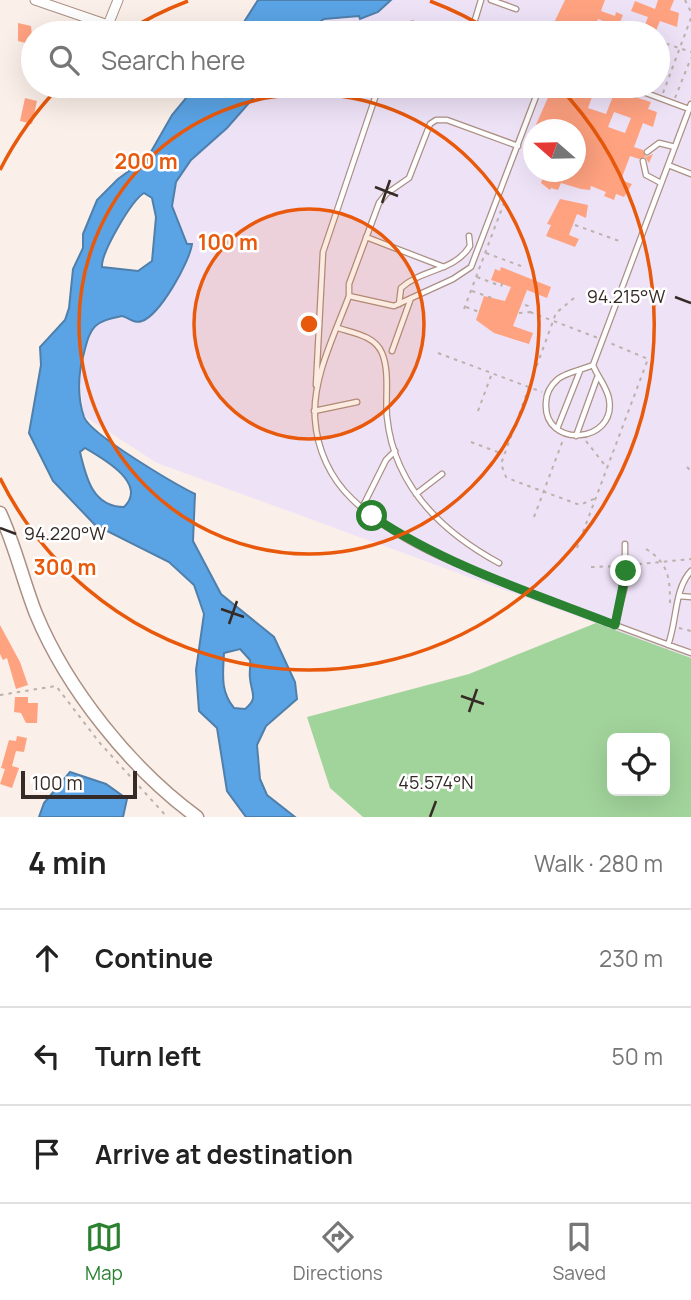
<!DOCTYPE html>
<meta charset="utf-8">
<style>
:root{--surface:#fff;--page:#f2f2f2;--text:#222;--muted:#767676;--line:#e0e0e0;--accent:#2a8130}
body{margin:0;font-family:Manrope,sans-serif;background:var(--page);color:var(--text)}
.controls{position:absolute;right:21px;bottom:21px;display:grid;overflow:hidden;border-radius:10px;box-shadow:0 7px 28px #0002}
.controls button{width:63px;height:63px;display:grid;place-items:center;padding:0;border:0;border-bottom:2px solid var(--line);background:var(--surface);color:var(--text);font:35px sans-serif}
.compass{position:absolute;left:523px;top:119px;width:63px;height:63px;border-radius:50%;background:var(--surface);box-shadow:0 7px 28px #0002;rotate:290deg}
.scale{position:absolute;left:21px;bottom:18px;width:116px;box-sizing:border-box;padding-left:7px;border:4px solid #352a25;border-top:0;font-size:19px;line-height:24px;white-space:nowrap;color:#352a25;-webkit-text-stroke:5px #fff;paint-order:stroke}
.stop{position:absolute;width:21px;height:21px;margin:-16px;border:5px solid #2a8130;border-radius:50%;background:#fff}
.stop.end{background:#2a8130;border-color:#fff;box-shadow:0 2px 7px #0008}
.list{margin:0;padding:0;list-style:none}
h2{display:flex;justify-content:space-between;align-items:center;height:91px;margin:0;padding:0 28px;font-size:30px}
h2 small{font-size:23px;font-weight:400;color:var(--muted)}
.list li{display:grid;grid-template-columns:46px 1fr auto;gap:21px;align-items:center;box-sizing:border-box;height:98px;padding:0 28px;border-top:2px solid var(--line)}
.list b{display:block;font-size:26px;white-space:nowrap}
.list em{font-size:23px;font-style:normal;color:var(--muted)}
.icon{flex:none;width:38px;height:38px;fill:none;stroke:currentColor;stroke-width:2;stroke-linecap:round;stroke-linejoin:round}
.map{position:relative;flex:none;width:691px;height:817px;overflow:hidden}
.search{position:absolute;background:var(--surface);box-shadow:0 7px 28px #0002;left:21px;right:21px;top:21px;height:77px;display:flex;align-items:center;gap:18px;box-sizing:border-box;padding:0 24px;border-radius:38px;color:var(--muted);font-size:26px}
.sheet{height:385px;background:var(--surface)}
nav{display:flex;justify-content:space-around;align-items:center;box-sizing:border-box;height:98px;border-top:2px solid var(--line);background:var(--surface);font-size:19px;color:var(--muted)}
nav a{display:grid;justify-items:center;gap:4px}
nav .on{color:var(--accent)}
.map>svg:first-child{display:block}
</style>
<div class="map">
<svg width="691" height="817" viewBox="0 0 691 817">
<rect width="100%" height="100%" fill="#fbefe9"/>
<path fill="#eee2f7" fill-rule="evenodd" d="M391 0H691V658L157 463 84 416 79 374 93 327 102 321 154 312 172 288 189 256 192 244H187L172 206 176 182 191 160 227 128 264 86H658V33H303L323 19 334 16 343 19 359 15 360 18 378 12ZM534 130H576V172H534Z"/>
<path fill="#a1d49b" fill-rule="evenodd" d="M596 623 691 658V817H363L330 788 307 717 469 674ZM612 738H665V791H612Z"/>
<path fill="#5aa3e4" stroke="#4f7fab" stroke-width="2" fill-rule="evenodd" d="M258 0H391L378 12 360 19 359 16 324 19 303 33H237Z
M196 86H264L227 128 191 160 176 182 172 206 187 244H192C190 261 160 315 142 321 134 324 130 318 122 316 94 322 91 325 84 353 78 373 77 397 84 417 91 435 175 484 195 494L193 541 221 594 274 637 295 682 297 699 266 726 257 745 260 779 267 795 295 817H246L227 791 217 728 199 711 196 670 204 614 194 585 169 562 95 525 53 481 29 433 41 365 40 347 65 320 69 308 73 269 83 248V234L97 200 118 179 148 157 172 115ZM144 193 152 198 156 217 152 261 138 271 102 267C101 253 131 201 144 193ZM85 448C104 459 148 484 124 507 93 507 86 478 80 452ZM240 649 250 660C251 666 249 671 250 678 251 693 259 698 245 709L234 708C220 691 223 674 224 653Z
M70 772 106 784 127 799 123 817H39L44 803Z"/>
<path fill="#ffa280" fill-rule="evenodd" d="M565 0H605L601 11 615 16 616 12 623 15 618 27 598 19 593 33H549Z
M658 0H674L670 10 679 13 677 27 660 21 655 33H642L648 17 631 11 635 1 655 9Z
M18 23 31 26 33 45 18 41Z
M553 86 560 89 561 86H596L588 108 606 114 615 91 651 102 648 109 657 112 653 127 643 123 634 147 643 150 646 157 653 154 649 163 645 157 639 159 630 156 621 180 632 184 624 197 616 194 614 200 604 196 606 192 591 186 590 190 581 189 561 183 558 190 551 188 550 190 541 183 545 172H576V130L535 127ZM614 112 631 118 625 133 608 127Z
M25 98 37 101 32 124 20 121Z
M560 199 588 205 586 218 577 214 569 235 579 239 575 247 546 236 551 225 547 224Z
M501 267 551 287 547 298 527 290 513 326 533 333 529 344 494 333 476 320 484 296 505 301 511 287 491 280 495 269 500 271Z
M0 625 20 662 28 685 16 689 7 658 3 660 0 654Z
M15 697H28V703H38L37 723H26L21 713 14 712Z
M17 736 27 738 24 752 16 751 12 766 19 768 12 788 0 784 5 769 1 768 9 740 16 741Z"/>
<g fill="none" stroke-linecap="round" stroke-linejoin="round">
<defs>
<path id="lane" d="M491 0 516 9
M399 33 412 24 446 33
M471 33 481 0
M627 86 689 109
M518 146 447 120H436L430 124 409 178 386 194 379 203 349 284V296C335 334 312 378 315 419 317 449 330 478 352 499 402 548 477 572 541 597 591 616 641 635 691 653
M647 152 659 143 675 147
M643 161 646 175 661 183
M668 165 691 174
M366 237 444 267
M349 296 394 306 453 279 471 267 540 86
M399 304 401 288C423 268 454 272 470 246L469 236
M338 328C354 333 375 336 382 353 390 372 385 398 387 417 394 486 442 532 499 563
M392 351 411 298
M593 365C582 370 567 372 558 379 551 385 546 394 546 403 543 449 617 444 609 399 607 387 597 376 593 365L691 104
M316 385 323 252 379 86
M314 411 357 402
M557 429 580 371
M576 436 597 378
M416 494 442 474
M362 508 386 460 395 451
M679 596 691 597
M615 625 625 586V544
M668 645C677 622 674 589 691 571"/>
<path id="street" d="M35 0 108 25 118 0"/>
<path id="secondary" d="M0 513C15 545 23 581 36 614 67 689 131 769 197 817"/>
</defs>
<use href="#lane" stroke="#ab9084" stroke-width="7"/>
<use href="#street" stroke="#ab9084" stroke-width="11"/>
<use href="#secondary" stroke="#ab9084" stroke-width="15"/>
<path stroke="#bcb1ab" stroke-width="2" stroke-dasharray="3.5 5" stroke-linecap="butt" d="M685 0 691 12
M658 41 691 52
M663 93 691 18
M675 98 691 58
M575 225 622 242
M486 253 521 266
M477 277 501 286 503 282
M472 291 495 299
M574 298 556 313 501 464 506 477 515 481 580 505 596 498
M466 307 479 312
M464 309 504 203
M530 312 598 338
M519 313 530 312 528 306 523 304
M438 353 542 392
M478 411 492 373
M586 441 607 468
M471 442 503 454
M687 467 691 471
M534 517 563 440
M577 548 648 359 610 343
M646 549C671 564 670 583 670 608
M630 565 691 559
M591 567 621 566
M679 628 691 631
M0 695 56 686 99 742 167 817"/>
<use href="#lane" stroke="#fff" stroke-width="4.5"/>
<use href="#street" stroke="#fff" stroke-width="9"/>
<use href="#secondary" stroke="#fff" stroke-width="12"/>
</g>
<g fill="none" stroke-linecap="round" stroke-linejoin="round">
<path stroke="#2a8130" stroke-width="9" d="M372 516C446 566 532 593 615 625L626 571"/>
</g>
<path fill="none" stroke="#352a25" stroke-width="2.5" d="M375 187 398 196M382 203 390 180M675 297 691 303M0 528 16 534M221 609 244 617M229 624 237 601M461 696 484 704M469 712 477 689M430 817 436 801"/>
<circle cx="309" cy="324" r="115" fill="#e8590c" fill-opacity=".12"/>
<g fill="none" stroke="#e8590c" stroke-width="3.5">
<circle cx="309" cy="324" r="115"/>
<circle cx="309" cy="324" r="230"/>
<path d="M0 170A345 345 0 0 1 59 87M124 33A345 345 0 0 1 188 1M430 1A345 345 0 0 1 494 33M559 87A345 345 0 1 1 0 478"/>
</g>
<g font-size="18" text-anchor="middle" fill="#352a25" stroke="#fff" stroke-width="5" stroke-linejoin="round" paint-order="stroke">
<text x="626" y="303">94.215°W</text>
<text x="65" y="540">94.220°W</text>
<text x="436" y="789">45.574°N</text>
</g>
<circle cx="309" cy="324" r="10" fill="#e8590c" stroke="#fff" stroke-width="3.5"/>
<g font-size="21" text-anchor="middle" font-weight="bold" fill="#e8590c" stroke="#fff" stroke-width="5" stroke-linejoin="round" paint-order="stroke">
<text x="146" y="169">200 m</text>
<text x="228" y="250">100 m</text>
<text x="65" y="575">300 m</text>
</g>
</svg>
<div class="controls">
<button><svg class="icon" aria-label="locate" viewBox="0 0 24 24"><circle cx="12" cy="12" r="6"/><path d="M12 2v4M12 18v4M2 12h4M18 12h4"/></svg></button>
</div>
<svg class="compass" viewBox="-18 -18 36 36"><path d="M0-13l5 13h-10z" fill="#e53935"/><path d="M0 13l5-13h-10z" fill="#767676"/></svg>
<div class="scale">100 m</div>
<div class="stop" style="left:372px;top:516px"></div>
<div class="stop end" style="left:626px;top:571px"></div>
<div class="search"><svg class="icon" aria-label="search" viewBox="0 0 24 24"><circle cx="10" cy="10" r="6"/><path d="M15 15l6 6"/></svg>Search here</div>
</div>
<section class="sheet">
<h2>4 min<small>Walk · 280 m</small></h2>
<ul class="list">
<li><svg class="icon" aria-label="ahead" viewBox="0 0 24 24"><path d="M12 20V5M6 11l6-6 6 6"/></svg><div><b>Continue</b></div><em>230 m</em></li>
<li><svg class="icon" aria-label="left" viewBox="0 0 24 24"><path d="M17 20v-9H6M10 6l-5 5 5 5"/></svg><div><b>Turn left</b></div><em>50 m</em></li>
<li><svg class="icon" aria-label="arrive" viewBox="0 0 24 24"><path d="M6 21V4h12l-3 4 3 4H6"/></svg><div><b>Arrive at destination</b></div></li>
</ul>
</section>
<nav>
<a class="on"><svg class="icon" aria-label="map" viewBox="0 0 24 24"><path d="M3 6l6-2 6 2 6-2v14l-6 2-6-2-6 2zM9 4v14M15 6v14"/></svg>Map</a>
<a><svg class="icon" aria-label="directions" viewBox="0 0 24 24"><path d="M12 3l9 9-9 9-9-9zM9 14v-3h6M13 9l2 2-2 2"/></svg>Directions</a>
<a><svg class="icon" aria-label="saved" viewBox="0 0 24 24"><path d="M7 4h10v16l-5-4-5 4z"/></svg>Saved</a>
</nav>
